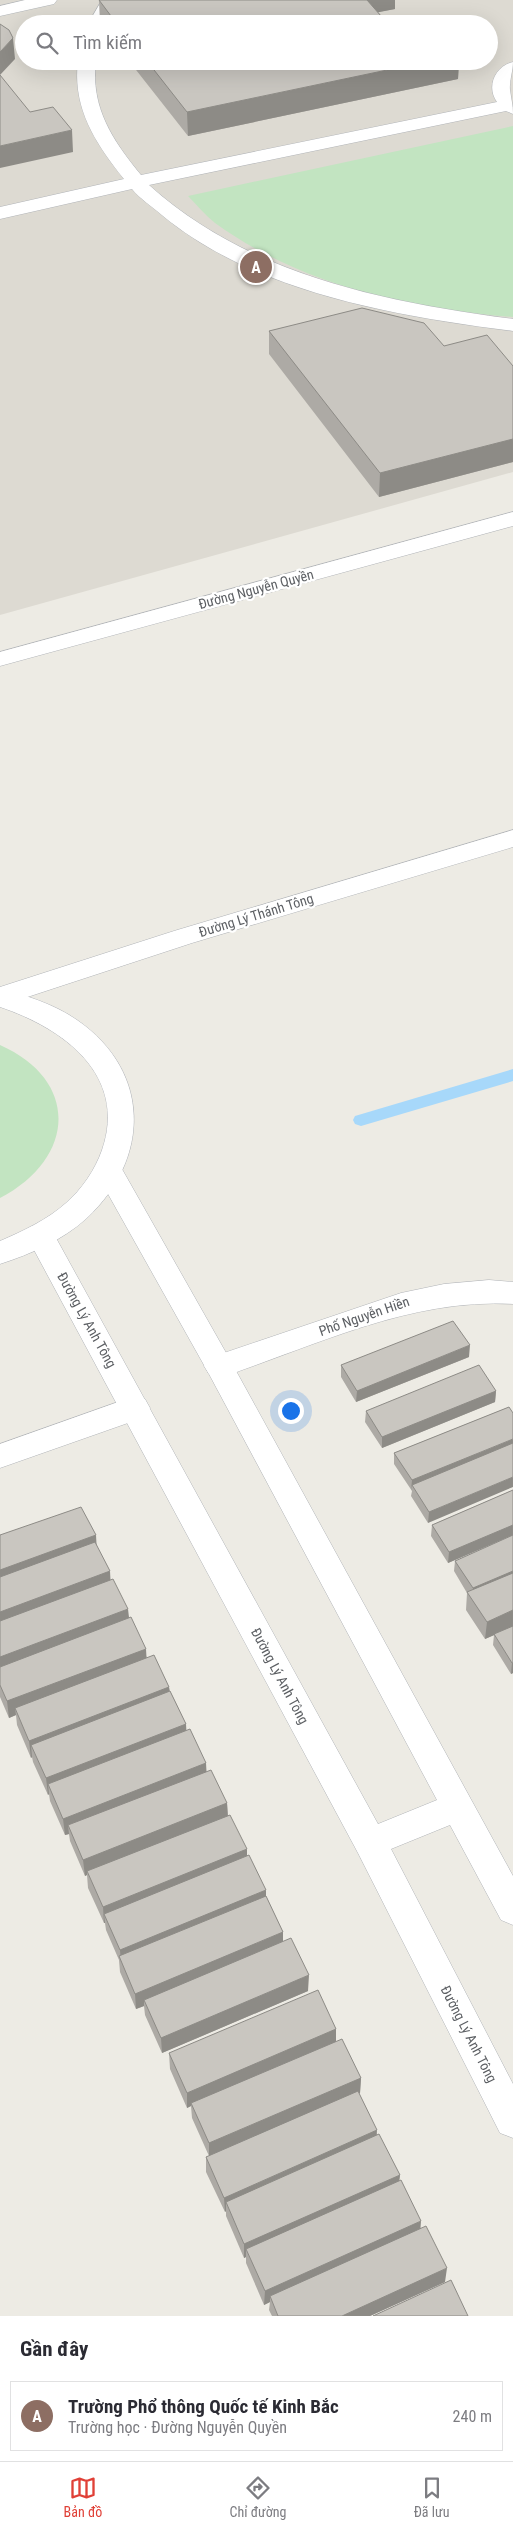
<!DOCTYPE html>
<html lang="vi">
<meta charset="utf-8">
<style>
:root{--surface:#fff;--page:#f7f7f7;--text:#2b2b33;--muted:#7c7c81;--line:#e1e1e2;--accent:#e04037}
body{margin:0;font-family:"Roboto Condensed",sans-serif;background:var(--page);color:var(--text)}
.you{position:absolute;left:290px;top:1410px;width:18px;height:18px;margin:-12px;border:4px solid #fff;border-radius:50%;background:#1a73e8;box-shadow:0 0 0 8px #1a73e833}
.badge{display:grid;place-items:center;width:32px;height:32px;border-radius:50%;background:var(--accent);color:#fff;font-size:16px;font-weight:700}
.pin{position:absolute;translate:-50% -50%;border:2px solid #fff;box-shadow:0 1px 5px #0006}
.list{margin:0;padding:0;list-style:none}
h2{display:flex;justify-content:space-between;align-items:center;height:65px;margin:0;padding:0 20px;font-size:21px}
h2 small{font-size:16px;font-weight:400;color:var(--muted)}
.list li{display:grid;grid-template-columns:32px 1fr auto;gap:15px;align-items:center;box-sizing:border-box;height:70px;margin:0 10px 10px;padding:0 10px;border:1px solid var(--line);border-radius:0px}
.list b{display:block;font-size:19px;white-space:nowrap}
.list p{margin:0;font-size:16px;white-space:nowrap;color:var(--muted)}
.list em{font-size:16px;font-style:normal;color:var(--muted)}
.icon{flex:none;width:28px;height:28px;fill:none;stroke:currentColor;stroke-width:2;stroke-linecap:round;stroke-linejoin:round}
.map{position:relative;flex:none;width:513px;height:2316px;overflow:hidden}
.search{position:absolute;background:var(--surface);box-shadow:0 5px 20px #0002;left:15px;right:15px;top:15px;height:55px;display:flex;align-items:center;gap:12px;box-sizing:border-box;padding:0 18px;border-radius:28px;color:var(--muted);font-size:19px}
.sheet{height:145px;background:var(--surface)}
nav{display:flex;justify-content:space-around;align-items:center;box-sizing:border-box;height:70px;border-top:1px solid var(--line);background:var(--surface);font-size:14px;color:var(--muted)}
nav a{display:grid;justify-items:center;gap:2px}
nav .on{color:var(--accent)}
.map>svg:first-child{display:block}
</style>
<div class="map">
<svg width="513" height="2316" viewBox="0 0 513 2316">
<rect width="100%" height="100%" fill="#edebe4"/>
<path fill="#dddad2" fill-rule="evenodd" d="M0 0H513V472L0 615ZM24 24H489V61H24Z"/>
<path fill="#c2e4c1" d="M513 126V317C409 309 301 285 215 223 205 215 197 205 188 196Z
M0 1045C81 1081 75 1159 0 1198Z"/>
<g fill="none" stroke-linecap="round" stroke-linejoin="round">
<path fill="#a7d8fa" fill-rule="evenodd" d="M513 1069V1081L361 1126 355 1124 353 1120 355 1116Z"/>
<defs>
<path id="service" d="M25 0H57L54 4 0 16V6Z
M102 0H120L106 24H88Z
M78 61H96C90 107 113 141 141 175L497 102C486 87 495 66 513 62 513 71 509 81 510 90 511 98 513 105 513 114L506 111 149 185C249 275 384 302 513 319V331C396 316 257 293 163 216 153 207 140 199 132 189L0 219V207L124 179C96 144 72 108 78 61Z"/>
<path id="minor" d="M513 830V847L192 943 0 1006V987L174 931Z
M489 1280 513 1282V1304C410 1298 315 1346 219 1378L209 1374 204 1366 209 1358 401 1293 444 1284Z
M135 1396 145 1399 150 1408 145 1417 0 1468V1444Z"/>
<path id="tertiary" d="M513 512V526L0 666V652Z
M108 1159 118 1162 229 1358 513 1876V1925L501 1920 450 1825 391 1849 513 2084V2138L500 2133 358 1853 26 1235 30 1227 40 1224 50 1227 378 1824 437 1800 209 1374 94 1169 98 1162Z"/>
<path id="secondary" d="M0 988C27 996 54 1004 77 1020 151 1071 151 1158 87 1218 63 1240 31 1254 0 1264V1241C23 1231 47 1220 66 1203 82 1189 95 1170 102 1150 128 1075 63 1028 0 1007Z"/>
</defs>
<use href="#service" stroke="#b1b4b8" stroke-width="1"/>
<use href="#minor" stroke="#b1b4b8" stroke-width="1"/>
<use href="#tertiary" stroke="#b1b4b8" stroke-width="1"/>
<use href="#secondary" stroke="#b0b3b8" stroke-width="1"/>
<use href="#service" fill="#fff" fill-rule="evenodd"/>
<use href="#minor" fill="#fff" fill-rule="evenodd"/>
<use href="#tertiary" fill="#fff" fill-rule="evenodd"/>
<use href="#secondary" fill="#fff" fill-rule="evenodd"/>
</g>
<path fill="#adaaa5" d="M99 0 395 9 378 12 388 24H100Z
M129 61H459L458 79 188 136Z
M269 331 444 346 513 366V462L379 497 269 354Z
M469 1357 356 1402 341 1377V1365Z
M496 1391 495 1402 382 1448 365 1422 366 1411Z
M509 1407 428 1523 411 1496 412 1491 394 1464V1453Z
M513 1490V1673L511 1674 493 1645 494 1635 485 1639 466 1610 467 1593 454 1571 455 1561 511 1536 448 1563 431 1536 432 1525Z
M0 1535H96V1544L110 1580 129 1618 147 1658 169 1687 170 1691 186 1724V1731L206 1763V1771L227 1803 228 1816 283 1932V1941L308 1991 162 2053 145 2015 144 2006 136 2009 120 1972 119 1960 106 1930 105 1923H104L88 1888 87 1875 85 1876 70 1841 69 1834 65 1835 50 1801 49 1794 48 1795 33 1762 32 1757 31 1758 17 1725 16 1715 9 1718 0 1697Z
M336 2029V2042L361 2078 360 2093 359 2094 377 2135 400 2175 399 2181 445 2282 370 2316H272L269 2310 270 2302 264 2305 246 2263V2257L244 2258 226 2216V2211L225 2212 206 2172V2157L209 2156 192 2118 191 2106 187 2108 170 2069 169 2053Z"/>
<path fill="#8d8b86" d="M360 0H395V9L359 16Z
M13 38 15 59 0 75V52Z
M430 61H459L458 79 188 136 187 112Z
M72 130 73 152 0 168V146Z
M513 439V462L379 497 380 473Z
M470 1345 469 1357 356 1402 357 1391Z
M496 1391 495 1402 382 1448V1437Z
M513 1439V1449L412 1485 411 1491 412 1480Z
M513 1477V1487L428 1523 429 1512Z
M513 1525V1535L448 1563 449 1552Z
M96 1535 97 1553 0 1589V1570Z
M110 1571 111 1589 0 1630V1612Z
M513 1571V1581L471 1599 473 1588Z
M128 1609 130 1626 0 1675V1657Z
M513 1610V1627L485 1639 487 1622Z
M146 1649 147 1666 15 1708 16 1715 9 1718 7 1701Z
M512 1663H513V1673L511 1674Z
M169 1687 170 1704 31 1745 32 1757 31 1758 29 1741Z
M186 1724 187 1741 48 1784 49 1794 48 1795 46 1778Z
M206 1763 207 1780 68 1825 69 1834 65 1835 63 1819Z
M227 1803 228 1820 87 1871V1875L85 1876 83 1860Z
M247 1849V1865L104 1914 105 1923H104L103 1907Z
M266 1890V1906L121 1962 120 1950Z
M283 1932V1948L144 2000V2006L136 2009 135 1994Z
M309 1975 308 1991 162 2053 161 2038Z
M336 2029V2044L191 2103V2106L187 2108V2093Z
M361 2078 360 2093 209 2158V2143Z
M377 2130 376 2145 226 2202V2211L225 2212 224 2198Z
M400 2175 398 2190 246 2249V2257L244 2258V2244Z
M421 2221 420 2235 270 2296V2302L264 2305 265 2291Z
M447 2268 445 2282 370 2316H342Z"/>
<path fill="#c9c6c0" stroke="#8d8b86" d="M99 0H367L388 24H117Z
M0 24 9 30 13 38 0 52Z
M147 61H430L187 112Z
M0 75 30 112 53 107 72 130 0 146Z
M362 308 424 323 444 346 487 335 513 366V439L380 473 269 331Z
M453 1321 470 1345 357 1391 341 1365Z
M479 1365 496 1391 382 1437 366 1411Z
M509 1407 513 1413V1439L412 1480 394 1453Z
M513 1443V1477L429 1512 412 1485Z
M513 1490V1525L449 1552 432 1525Z
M81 1507 96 1535 0 1570V1535Z
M513 1535V1571L473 1588 455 1561Z
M95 1542 110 1571 0 1612V1577Z
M513 1573V1610L487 1622 467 1592Z
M113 1579 128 1609 0 1657V1621Z
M131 1617 146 1649 7 1701 0 1685V1667Z
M513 1626V1663H512L494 1634Z
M154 1655 169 1687 29 1741 15 1708Z
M170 1691 186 1724 46 1778 31 1745Z
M190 1729 206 1763 63 1819 48 1784Z
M211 1770 227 1803 83 1860 68 1825Z
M230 1815 247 1849 103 1907 87 1871Z
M249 1855 266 1890 120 1950 104 1914Z
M266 1896 283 1932 135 1994 119 1956Z
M291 1938 309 1975 161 2038 144 2000Z
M318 1990 336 2029 187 2093 169 2053Z
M342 2039 361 2078 209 2143 191 2103Z
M358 2091 377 2130 224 2198 206 2157Z
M379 2134 400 2175 244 2244 226 2202Z
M401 2180 421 2221 265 2291 246 2249Z
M426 2226 447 2268 342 2316H278L270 2296Z
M451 2280 468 2316H373Z"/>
<g text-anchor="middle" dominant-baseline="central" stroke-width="4.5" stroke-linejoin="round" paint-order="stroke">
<g font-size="14" fill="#5c5f63" stroke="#fff">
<text transform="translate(256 589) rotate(-15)">Đường Nguyễn Quyền</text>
<text transform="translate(256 915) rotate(-17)">Đường Lý Thánh Tông</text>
<text transform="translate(364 1316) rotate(-19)">Phố Nguyễn Hiền</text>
<text transform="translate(87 1320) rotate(61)">Đường Lý Anh Tông</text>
<text transform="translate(280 1676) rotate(62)">Đường Lý Anh Tông</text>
<text transform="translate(469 2034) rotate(63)">Đường Lý Anh Tông</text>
</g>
</g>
</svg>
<div class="you"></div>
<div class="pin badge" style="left:256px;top:267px;background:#8d6e63">A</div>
<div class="search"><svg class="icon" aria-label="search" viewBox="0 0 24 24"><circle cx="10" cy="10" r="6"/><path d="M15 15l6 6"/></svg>Tìm kiếm</div>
</div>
<section class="sheet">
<h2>Gần đây<small></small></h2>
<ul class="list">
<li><span class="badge" style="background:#8d6e63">A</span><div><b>Trường Phổ thông Quốc tế Kinh Bắc</b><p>Trường học · Đường Nguyễn Quyền</p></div><em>240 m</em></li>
</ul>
</section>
<nav>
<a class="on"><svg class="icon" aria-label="map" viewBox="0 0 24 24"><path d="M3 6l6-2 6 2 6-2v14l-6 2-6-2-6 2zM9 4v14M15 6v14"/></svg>Bản đồ</a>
<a><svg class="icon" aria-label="directions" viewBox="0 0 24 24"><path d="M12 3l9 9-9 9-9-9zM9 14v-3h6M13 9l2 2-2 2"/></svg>Chỉ đường</a>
<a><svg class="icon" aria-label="saved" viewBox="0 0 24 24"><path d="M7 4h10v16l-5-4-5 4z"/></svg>Đã lưu</a>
</nav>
